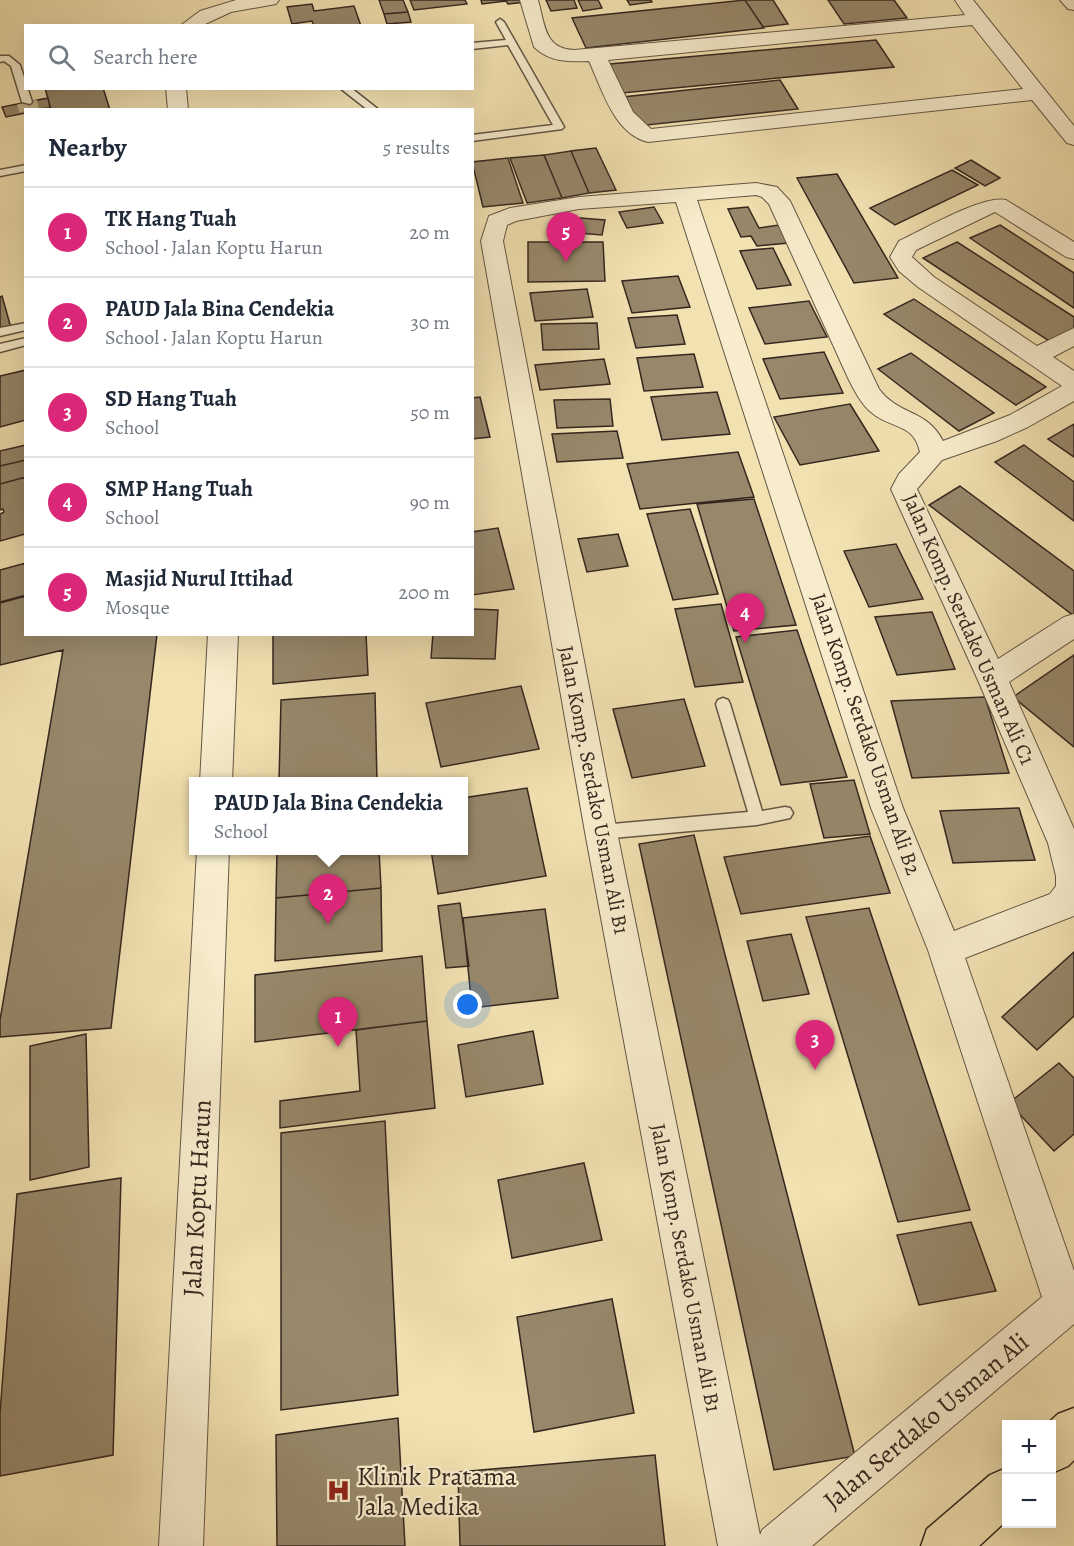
<!DOCTYPE html>
<meta charset="utf-8">
<style>
:root{--surface:#fff;--page:#f2f2f3;--text:#1f2937;--muted:#747a83;--line:#e0e1e3;--accent:#db2777}
body{margin:0;font-family:Alegreya,serif;background:var(--page);color:var(--text)}
.controls{position:absolute;right:18px;bottom:18px;display:grid;overflow:hidden;border-radius:0px;box-shadow:0 6px 24px #0002}
.controls button{width:54px;height:54px;display:grid;place-items:center;padding:0;border:0;border-bottom:2px solid var(--line);background:var(--surface);color:var(--text);font:30px sans-serif}
.you{position:absolute;left:468px;top:1005px;width:21px;height:21px;margin:-15px;border:4px solid #fff;border-radius:50%;background:#1a73e8;box-shadow:0 0 0 9px #1a73e833}
.badge{display:grid;place-items:center;width:39px;height:39px;border-radius:50%;background:var(--accent);color:#fff;font-size:20px;font-weight:700}
.pin{position:absolute;translate:-50% -50px;filter:drop-shadow(0 2px 3px #0008)}
.pin::after{content:'';position:absolute;top:32px;width:21px;height:18px;background:inherit;clip-path:polygon(0 0,100% 0,50% 100%)}
.popup{position:absolute;left:189px;top:777px;width:279px;height:78px;box-sizing:border-box;display:grid;place-content:center;border-radius:0px;background:var(--surface);filter:drop-shadow(0 2px 4px #0005);font-size:20px;white-space:nowrap;color:var(--muted)}
.popup b{font-size:22px;color:var(--text)}
.popup::after{content:'';position:absolute;left:50%;top:100%;margin-left:-12px;border:12px solid transparent;border-top-color:var(--surface)}
.list{margin:0;padding:0;list-style:none}
h2{display:flex;justify-content:space-between;align-items:center;height:78px;margin:0;padding:0 24px;font-size:26px}
h2 small{font-size:20px;font-weight:400;color:var(--muted)}
.list li{display:grid;grid-template-columns:39px 1fr auto;gap:18px;align-items:center;box-sizing:border-box;height:90px;padding:0 24px;border-top:2px solid var(--line)}
.list b{display:block;font-size:22px;white-space:nowrap}
.list p{margin:0;font-size:20px;white-space:nowrap;color:var(--muted)}
.list em{font-size:20px;font-style:normal;color:var(--muted)}
.icon{flex:none;width:33px;height:33px;fill:none;stroke:currentColor;stroke-width:2;stroke-linecap:round;stroke-linejoin:round}
.map{position:relative;flex:none;width:1074px;height:1546px;overflow:hidden}
.search{position:absolute;background:var(--surface);box-shadow:0 6px 24px #0002;left:24px;top:24px;width:450px;height:66px;display:flex;align-items:center;gap:15px;box-sizing:border-box;padding:0 21px;border-radius:0px;color:var(--muted);font-size:22px}
.panel{position:absolute;background:var(--surface);box-shadow:0 6px 24px #0002;left:24px;top:108px;width:450px;height:528px;border-radius:0px}
.map>svg:first-child{display:block}
</style>
<div class="map">
<svg width="1074" height="1546" viewBox="0 0 1074 1546">
<rect width="100%" height="100%" fill="#f2e1b1"/>
<filter id="stains"><feTurbulence type="fractalNoise" baseFrequency=".00333" numOctaves="4"/><feColorMatrix values="0 0 0 0 .2 0 0 0 0 .09 0 0 0 0 .02 0 0 0 .5 -.17"/></filter>
<radialGradient id="worn" r=".72"><stop offset=".6" stop-color="#630" stop-opacity="0"/><stop offset="1" stop-color="#630" stop-opacity=".3"/></radialGradient>
<path fill="#97886b" stroke="#35271f" stroke-width="1.5" d="M379 0H403L408 12 384 14Z
M410 0H465L467 4 414 10Z
M481 0H525L526 2 508 4 506 1 482 4Z
M546 0H574L577 8 551 11Z
M578 0H598L602 8 583 11Z
M627 0H651L652 2 630 5Z
M745 0 764 28 586 48 572 18Z
M745 0H773L788 24 763 27Z
M828 0H894L907 18 844 24Z
M312 4 314 11 354 6 361 26H314L312 21 292 24 287 7Z
M408 12 411 22 387 24 384 14Z
M876 40 894 67 622 93 610 64Z
M780 80 798 109 637 126 623 97Z
M45 88H103L110 110H51Z
M48 98 50 108 26 110V113L6 117 2 107Z
M596 148 616 190 589 193 571 151Z
M571 151 589 193 562 198 544 155Z
M544 155 562 198 527 203 510 158Z
M508 158 523 203 483 207 472 162Z
M971 160 1000 178 985 186 955 168Z
M952 170 978 185 895 225 870 208Z
M837 174 898 278 854 283 797 178Z
M654 207 663 223 627 228 619 212Z
M748 207 759 228 779 225 788 243 757 246 751 236 741 237 728 209Z
M555 216 605 220 602 235 553 231Z
M1000 225 1074 273V308L970 238Z
M528 242H603L605 281 528 282Z
M957 242 1074 317V328L1049 341 923 258Z
M773 248 791 285 757 289 740 251Z
M678 276 690 307 632 313 622 281Z
M587 289 593 317 535 321 530 293Z
M2 296 11 328 0 330V297Z
M914 299 1046 387 1016 405 884 314Z
M809 301 827 337 765 344 749 308Z
M677 315 685 344 636 348 628 318Z
M597 323 599 349 543 350 541 324Z
M824 352 843 393 780 399 763 359Z
M911 353 994 413 959 431 878 369Z
M694 354 703 387 644 391 637 358Z
M604 359 610 384 540 390 535 365Z
M26 370V420L0 427V376Z
M717 392 730 434 662 440 651 397Z
M480 397 490 437 472 439V398Z
M610 399 613 426 557 428 554 400Z
M850 404 879 451 800 465 774 417Z
M1074 424V457L1048 439Z
M617 431 623 458 557 462 552 434Z
M26 445V460L0 466V451Z
M1024 445 1074 482V521L995 462Z
M738 452 754 497 640 509 627 464Z
M26 460V477L0 484V466Z
M26 477V538L25 534 0 541V514L4 512 3 509 0 510V484Z
M960 486 1074 571V616L929 505Z
M754 499 796 625 734 631 697 504Z
M690 509 718 594 673 600 647 514Z
M498 528 514 589 472 595V532Z
M618 534 628 566 587 572 578 539Z
M896 544 923 599 869 607 844 551Z
M26 563V595L0 602V570Z
M26 596V634H157L111 1028 0 1037V1020L63 650 0 665V603Z
M721 604 743 682 695 687 675 609Z
M472 609 498 610 495 659 431 658 433 634H472Z
M932 612 955 669 897 675 875 617Z
M797 630 847 777 781 785 736 637Z
M273 634H366L368 675 273 684Z
M1074 655V747L1013 697Z
M521 686 539 749 441 767 426 703Z
M375 693 377 782H279L281 700Z
M985 697 1009 773 912 778 891 701Z
M684 699 705 766 632 778 613 709Z
M854 780 870 834 824 838 810 784Z
M527 788 546 876 438 894 431 850H463V798Z
M1019 808 1035 860 953 863 940 811Z
M694 835 855 1456 774 1470 639 844Z
M870 836 890 893 741 914 724 857Z
M277 850H379L381 888 276 898Z
M381 888 382 951 275 961 276 898Z
M460 903 469 966 446 968 438 906Z
M869 908 970 1210 898 1222 806 917Z
M545 909 558 998 472 1008 463 918Z
M791 934 809 994 763 1001 747 941Z
M1074 952V1016L1037 1050 1002 1017Z
M422 956 427 1021 255 1042V975Z
M427 1021 435 1108 280 1128V1101L360 1091 356 1030Z
M533 1031 543 1084 466 1097 458 1045Z
M86 1034 89 1167 30 1180V1046Z
M1059 1063 1074 1078V1134L1054 1151 1009 1103Z
M385 1121 398 1395 281 1410V1133Z
M584 1163 602 1240 512 1258 498 1180Z
M121 1178 113 1455 0 1476V1413L17 1194Z
M971 1222 996 1291 919 1305 897 1235Z
M612 1299 634 1413 534 1432 517 1317Z
M398 1418 405 1546H277L276 1435Z
M655 1455 665 1546H460L458 1472Z"/>
<g fill="none" stroke-linecap="round" stroke-linejoin="round">
<path stroke="#ccbc94" stroke-width="20" stroke-dasharray="20 10" stroke-linecap="butt" d="M27 102 29 110"/>
<defs>
<path id="lane" d="M500 19 504 22 564 127 562 129 472 141V135L553 125 508 45 472 49V43L506 40 496 22Z
M0 56H9L20 65 32 102 30 104 22 102 11 66 4 61 0 62Z
M340 88H351L379 110H368Z
M26 165V171L0 176V170Z
M26 323V330L0 336V328Z
M26 338V345L0 352V344Z
M723 698 728 700 730 704 762 811 785 807 790 808 793 813 790 818 757 825 601 839 596 837 593 832 596 827 601 825 748 812 716 704 718 700Z"/>
<path id="street" d="M236 0H279L276 4 231 12 201 26H180L200 11Z
M520 0H538C545 24 544 49 574 50L965 15 955 0H973L1074 126V145L1067 143 1032 100 648 142C614 134 602 89 589 61 569 62 549 62 534 47ZM972 25 1023 89 651 129 633 112 608 60Z
M1060 0H1074V10L1068 9Z
M166 88H186L188 110H168Z
M756 183 777 187 790 201 879 389C899 416 927 409 943 441L1010 415 1062 386 918 287 899 271 890 257 899 241C923 230 982 195 1006 200L1074 242V259L1066 257 995 212 916 250 912 257 934 277 1037 346 1074 328V346L1053 357 1074 371V401L1028 427 997 441 942 460 917 489 998 659 1064 617 1074 614V639L1009 682 1074 829V916L965 958 1074 1271V1324L812 1546H718L585 832 481 241 489 216 510 208 579 197ZM756 195 762 197 769 204 848 378C854 390 861 404 872 413 891 429 914 423 920 452L899 474 891 489 977 678 1048 843 1056 876V886L1050 894 954 931 903 808 697 200ZM676 202 871 808 928 950 1042 1297 762 1530 760 1535 617 832 503 241 507 225 516 221 579 209Z
M208 634H238L232 782H200Z
M197 850H229L203 1546H159Z"/>
<path id="highway" d="M1074 1408V1460L1068 1466 1052 1473V1424H1047L1058 1414Z
M1006 1468V1521L979 1546H921L927 1529 990 1475Z"/>
</defs>
<use href="#lane" stroke="#645644" stroke-width="3"/>
<use href="#street" stroke="#645644" stroke-width="2"/>
<use href="#highway" stroke="#35271f" stroke-width="3"/>
<use href="#lane" fill="#f7eccc" fill-rule="evenodd"/>
<use href="#street" fill="#f7eccc" fill-rule="evenodd"/>
<use href="#highway" fill="#f2e1b1" fill-rule="evenodd"/>
</g>
<defs>
<symbol id="hospital-bare" viewBox="-9 -9 18 18"><path d="M-5-5h3v3.5h4V-5h3V5h-3V1.5h-4V5h-3Z" fill="#8f2418" stroke="#f7eccc" stroke-width="2.5" paint-order="stroke"/></symbol>
</defs>
<g fill-rule="evenodd">
<use href="#hospital-bare" x="322" y="1474" width="33" height="33"/>
</g>
<g text-anchor="middle" dominant-baseline="central" stroke-width="4.5" stroke-linejoin="round" paint-order="stroke">
<g font-size="21" fill="#35271f" stroke="#f7eccc">
<text transform="translate(969 629) rotate(66)">Jalan Komp. Serdako Usman Ali C1</text>
<text transform="translate(866 734) rotate(71)">Jalan Komp. Serdako Usman Ali B2</text>
<text transform="translate(594 790) rotate(79)">Jalan Komp. Serdako Usman Ali B1</text>
<text transform="translate(686 1268) rotate(79)">Jalan Komp. Serdako Usman Ali B1</text>
</g>
<g font-size="26" fill="#35271f" stroke="#f7eccc">
<text transform="translate(197 1198) rotate(-87)">Jalan Koptu Harun</text>
<text transform="translate(926 1421) rotate(-40)">Jalan Serdako Usman Ali</text>
</g>
<g font-size="26" fill="#35271f" stroke="#f7eccc" text-anchor="start">
<text x="357" y="1476">Klinik Pratama<tspan x="357" dy="30">Jala Medika</tspan></text>
</g>
</g>
<rect width="100%" height="100%" filter="url(#stains)"/>
<rect width="100%" height="100%" fill="url(#worn)"/>
</svg>
<div class="controls">
<button>+</button>
<button>−</button>
</div>
<div class="you"></div>
<div class="pin badge" style="left:338px;top:1047px">1</div>
<div class="pin badge" style="left:328px;top:924px">2</div>
<div class="popup"><b>PAUD Jala Bina Cendekia</b>School</div>
<div class="pin badge" style="left:815px;top:1070px">3</div>
<div class="pin badge" style="left:745px;top:643px">4</div>
<div class="pin badge" style="left:566px;top:262px">5</div>
<div class="search"><svg class="icon" aria-label="search" viewBox="0 0 24 24"><circle cx="10" cy="10" r="6"/><path d="M15 15l6 6"/></svg>Search here</div>
<section class="panel">
<h2>Nearby<small>5 results</small></h2>
<ul class="list">
<li><span class="badge">1</span><div><b>TK Hang Tuah</b><p>School · Jalan Koptu Harun</p></div><em>20 m</em></li>
<li><span class="badge">2</span><div><b>PAUD Jala Bina Cendekia</b><p>School · Jalan Koptu Harun</p></div><em>30 m</em></li>
<li><span class="badge">3</span><div><b>SD Hang Tuah</b><p>School</p></div><em>50 m</em></li>
<li><span class="badge">4</span><div><b>SMP Hang Tuah</b><p>School</p></div><em>90 m</em></li>
<li><span class="badge">5</span><div><b>Masjid Nurul Ittihad</b><p>Mosque</p></div><em>200 m</em></li>
</ul>
</section>
</div>
